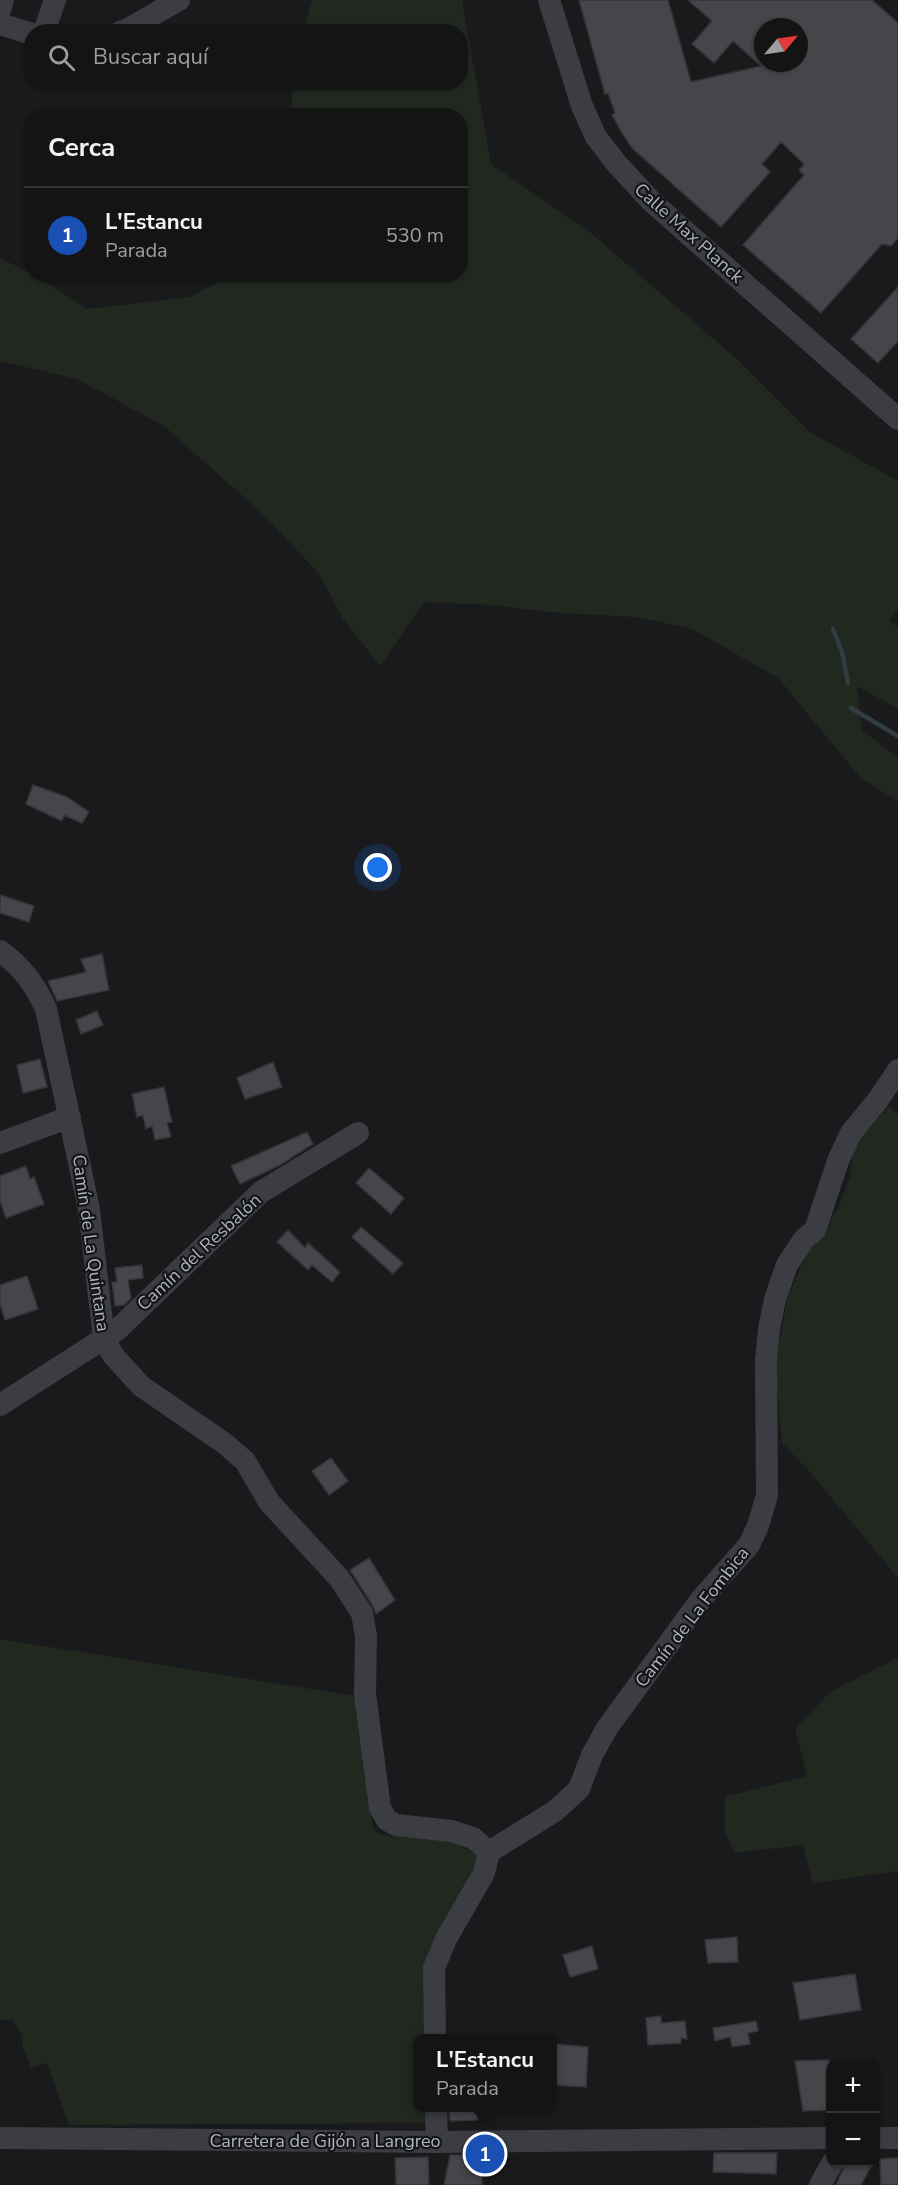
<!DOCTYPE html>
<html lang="es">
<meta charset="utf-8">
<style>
:root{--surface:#141415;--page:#1d1d1e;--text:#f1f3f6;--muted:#9d9ea0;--line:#333334;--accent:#ea580c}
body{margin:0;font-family:"Nunito Sans",sans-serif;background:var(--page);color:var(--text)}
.controls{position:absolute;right:18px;bottom:18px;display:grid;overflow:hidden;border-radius:12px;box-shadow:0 2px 4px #0004}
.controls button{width:54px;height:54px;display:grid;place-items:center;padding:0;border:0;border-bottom:2px solid var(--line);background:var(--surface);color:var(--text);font:30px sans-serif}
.compass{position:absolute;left:754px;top:18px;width:54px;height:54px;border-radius:50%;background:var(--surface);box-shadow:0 2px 4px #0004;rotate:61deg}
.you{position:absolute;left:378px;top:868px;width:21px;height:21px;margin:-15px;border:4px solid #fff;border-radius:50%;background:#1a73e8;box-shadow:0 0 0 9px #1a73e833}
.badge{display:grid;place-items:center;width:39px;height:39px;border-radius:50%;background:var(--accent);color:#fff;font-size:20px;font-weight:700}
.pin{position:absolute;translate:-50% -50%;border:3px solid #fff;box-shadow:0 2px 6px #0006}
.popup{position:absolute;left:413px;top:2034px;width:144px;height:78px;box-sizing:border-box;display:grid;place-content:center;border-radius:12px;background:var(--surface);filter:drop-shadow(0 2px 4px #0005);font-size:20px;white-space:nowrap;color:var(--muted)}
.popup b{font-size:22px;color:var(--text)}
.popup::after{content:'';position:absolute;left:50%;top:100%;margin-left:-12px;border:12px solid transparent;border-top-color:var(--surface)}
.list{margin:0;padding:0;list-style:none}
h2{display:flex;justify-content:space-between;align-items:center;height:78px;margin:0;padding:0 24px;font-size:26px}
h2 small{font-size:20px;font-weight:400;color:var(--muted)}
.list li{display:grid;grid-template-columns:39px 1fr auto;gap:18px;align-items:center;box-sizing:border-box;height:96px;padding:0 24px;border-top:2px solid var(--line)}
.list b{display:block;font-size:22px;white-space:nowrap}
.list p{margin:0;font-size:20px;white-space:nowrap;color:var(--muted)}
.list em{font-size:20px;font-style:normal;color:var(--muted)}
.icon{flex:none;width:33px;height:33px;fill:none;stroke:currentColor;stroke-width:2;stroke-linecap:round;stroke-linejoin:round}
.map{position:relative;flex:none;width:898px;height:2185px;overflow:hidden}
.search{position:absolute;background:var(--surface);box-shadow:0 2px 4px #0004;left:24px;top:24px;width:444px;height:66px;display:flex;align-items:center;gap:15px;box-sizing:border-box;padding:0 21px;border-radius:24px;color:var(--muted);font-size:22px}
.panel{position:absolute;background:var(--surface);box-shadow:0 2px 4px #0004;left:24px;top:108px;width:444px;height:174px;border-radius:24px}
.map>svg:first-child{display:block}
</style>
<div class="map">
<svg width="898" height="2185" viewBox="0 0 898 2185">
<rect width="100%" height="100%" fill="#1a1a1c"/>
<path fill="#202820" d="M312 0H462L491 164 591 233 738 360 810 432 898 481V610L889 620 898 627V709L857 686 862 730 898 758V802L860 777 778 678 692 629 636 617 560 613 491 605 424 602 380 666 343 619 320 575 266 517 164 426 77 379 0 361V258L37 276 87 309 190 297 231 275 460 274V116L293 115 291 104 294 83 460 82V32L303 31Z
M889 1106 898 1115V1578L810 1472 782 1443 775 1365 788 1296 807 1252 838 1209 850 1177 854 1145Z
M0 1639 355 1696 364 1733 368 1801 374 1830 382 1835 453 1842 480 1857 474 1874 443 1922 428 2038H418V2108H428V2123L69 2125 47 2063 31 2068 22 2045V2034L12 2020H0Z
M898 1658V1871L813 1883 803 1845 735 1853 725 1832V1797L807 1776 795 1729 831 1691Z"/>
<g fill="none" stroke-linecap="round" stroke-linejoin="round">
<path stroke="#2f3c41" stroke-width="4.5" d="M833 629 842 652 848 683
M851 708 898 736"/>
</g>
<path fill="#444649" stroke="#343538" stroke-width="1.5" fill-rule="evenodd" d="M579 0H668L691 82 761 66 733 41 714 63 692 44 712 21 688 0H872L898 23V238L891 246 882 244 821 313 743 245 804 175 799 170 804 164 781 142 762 164 770 172 721 227 633 149 622 133 612 115 615 113 608 93 605 94ZM763 27H799V63H763Z
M898 287V341L878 363 851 339Z
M33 785 67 797 89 812 82 823 64 815 62 821 26 804Z
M0 895 34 906 29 922 0 913Z
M102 954 109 990 57 1001 48 981 86 972 81 959Z
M97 1011 103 1025 81 1034 76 1020Z
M40 1059 47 1087 23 1093 17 1065Z
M273 1062 282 1087 245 1099 237 1078Z
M164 1087 172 1122 167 1123 171 1137 155 1140 152 1126 146 1129 143 1115 137 1117 132 1094Z
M307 1132 313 1144 280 1165 240 1184 231 1166Z
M26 1166 30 1179 34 1177 44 1204 6 1218 0 1201V1176Z
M369 1168 404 1198 391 1214 356 1183Z
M361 1227 403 1263 393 1274 352 1237Z
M288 1230 305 1248 308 1243 340 1272 332 1282 312 1265 308 1270 277 1242Z
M142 1265 143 1278 128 1280 131 1298 124 1305 115 1306 112 1282H117L115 1268Z
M27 1276 38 1309 5 1320 0 1304V1285Z
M331 1458 348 1481 329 1495 312 1471Z
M369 1558 395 1600 376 1614 373 1606 350 1570Z
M737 1937 738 1962 708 1963 705 1940Z
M592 1946 598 1969 570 1977 563 1955Z
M855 1974 861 2010 800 2020 793 1983Z
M661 2016V2023L685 2021 687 2039 681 2038V2043L648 2045 646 2018Z
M756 2021 758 2031 748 2033 750 2044 732 2047 730 2037 715 2041 713 2028Z
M552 2044 588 2047 586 2087 552 2085Z
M829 2060 831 2110 803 2111 795 2061Z
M449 2108H477L478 2120 450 2121Z
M714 2153H777L776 2174 713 2172Z
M450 2155H483L482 2185H444Z
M428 2157 429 2185H396L395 2158Z
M898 2158V2185H881L880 2159Z
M846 2163H873L861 2185H836Z"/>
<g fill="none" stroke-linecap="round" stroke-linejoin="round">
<path stroke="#3b3d42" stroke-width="22" d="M549 0 582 106 596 137 617 164 652 202 898 419
M0 10 3 0
M0 24 32 34
M44 32 55 0
M120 32 128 29 179 0
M0 951C22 967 35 984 46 1009L89 1209 104 1339 113 1355 141 1386 224 1443 245 1461 269 1502 339 1578 362 1613 366 1636 365 1694 380 1808 387 1820 396 1825 451 1831 473 1838 489 1852
M0 1143 70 1117
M0 1405 117 1330 261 1192 358 1133
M489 1852 555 1811 579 1789 592 1755 607 1728 702 1598 749 1545 758 1526 767 1495 766 1360 769 1329 775 1299 787 1265 804 1239 815 1230 838 1161 851 1133 878 1100 898 1070
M435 2038 434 1968 446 1939 484 1873 489 1852
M436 2108 437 2142
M0 2138 437 2142 830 2138
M876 2138H898
M820 2185 833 2162"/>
</g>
<g text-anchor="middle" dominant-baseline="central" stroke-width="4.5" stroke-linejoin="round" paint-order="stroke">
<g font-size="18" fill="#acb4bc" stroke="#151518">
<text transform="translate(689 233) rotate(42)">Calle Max Planck</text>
<text transform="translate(91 1243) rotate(82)">Camín de La Quintana</text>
<text transform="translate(199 1252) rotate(-43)">Camín del Resbalón</text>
<text transform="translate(692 1617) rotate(-52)">Camín de La Fombica</text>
<text x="325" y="2141">Carretera de Gijón a Langreo</text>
</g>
</g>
</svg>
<div class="controls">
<button>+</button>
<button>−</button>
</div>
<svg class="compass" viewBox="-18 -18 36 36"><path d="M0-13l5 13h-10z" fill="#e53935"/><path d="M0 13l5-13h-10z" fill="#9d9ea0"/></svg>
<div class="you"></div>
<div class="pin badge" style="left:485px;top:2154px;background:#1a4fb4">1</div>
<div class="popup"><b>L'Estancu</b>Parada</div>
<div class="search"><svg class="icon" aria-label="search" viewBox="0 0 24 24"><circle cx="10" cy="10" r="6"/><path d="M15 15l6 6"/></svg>Buscar aquí</div>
<section class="panel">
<h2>Cerca<small></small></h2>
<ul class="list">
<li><span class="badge" style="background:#1a4fb4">1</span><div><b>L'Estancu</b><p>Parada</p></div><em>530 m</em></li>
</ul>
</section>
</div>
